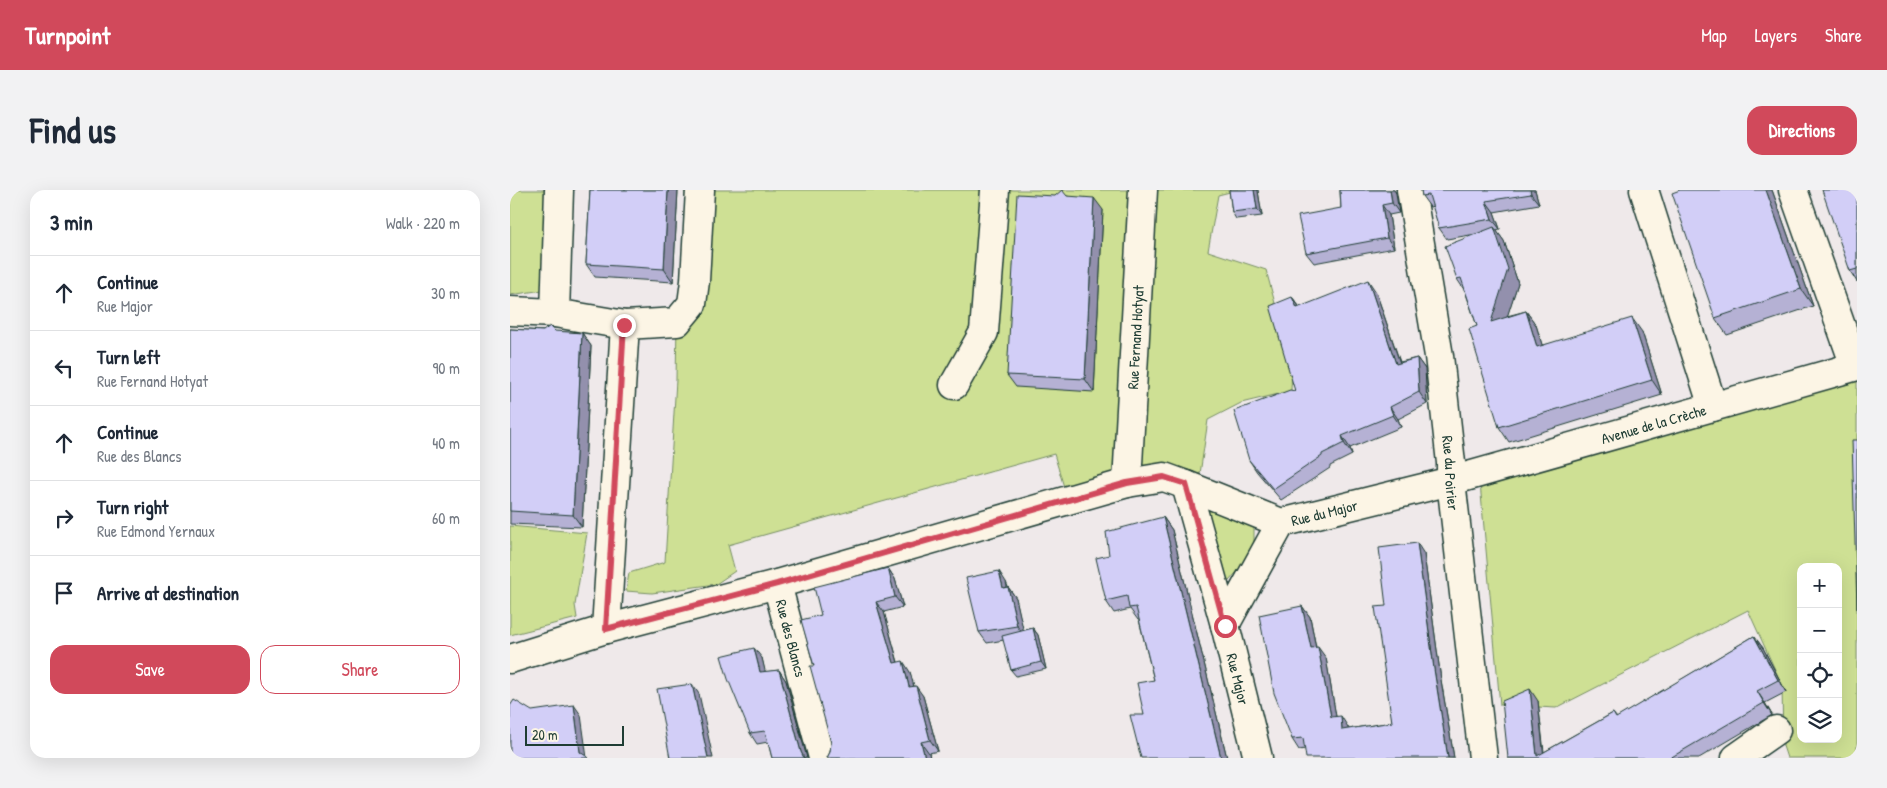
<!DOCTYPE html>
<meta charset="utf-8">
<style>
:root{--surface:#fff;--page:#f2f2f3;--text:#1f2937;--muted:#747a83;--line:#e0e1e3;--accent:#d1495b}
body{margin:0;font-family:"Patrick Hand",sans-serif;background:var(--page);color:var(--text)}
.controls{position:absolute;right:15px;bottom:15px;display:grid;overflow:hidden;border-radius:10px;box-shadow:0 5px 20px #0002}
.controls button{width:45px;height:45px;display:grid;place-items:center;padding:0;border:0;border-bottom:1px solid var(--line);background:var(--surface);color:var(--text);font:25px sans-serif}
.scale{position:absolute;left:15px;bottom:12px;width:99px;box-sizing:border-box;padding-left:5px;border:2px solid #1f3d34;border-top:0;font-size:14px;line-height:18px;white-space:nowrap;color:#1f3d34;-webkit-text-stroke:4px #fcf5e5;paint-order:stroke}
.stop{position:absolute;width:15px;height:15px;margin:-11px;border:4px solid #d1495b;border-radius:50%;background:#fff}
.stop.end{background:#d1495b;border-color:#fff;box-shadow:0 1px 5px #0008}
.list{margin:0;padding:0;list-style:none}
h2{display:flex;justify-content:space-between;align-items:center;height:65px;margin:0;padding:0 20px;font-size:21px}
h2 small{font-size:16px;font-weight:400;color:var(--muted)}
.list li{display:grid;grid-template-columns:32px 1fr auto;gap:15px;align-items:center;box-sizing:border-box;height:75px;padding:0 20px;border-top:1px solid var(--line)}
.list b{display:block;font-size:19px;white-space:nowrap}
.list p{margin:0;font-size:16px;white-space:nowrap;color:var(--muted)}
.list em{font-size:16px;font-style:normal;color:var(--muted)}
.actions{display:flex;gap:10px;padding:15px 20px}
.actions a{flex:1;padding:11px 0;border:1px solid var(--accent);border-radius:15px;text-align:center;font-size:18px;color:var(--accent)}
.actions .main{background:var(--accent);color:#fff}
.icon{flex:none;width:28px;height:28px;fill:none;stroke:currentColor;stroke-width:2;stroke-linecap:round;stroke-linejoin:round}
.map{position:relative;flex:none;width:1347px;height:568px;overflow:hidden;border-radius:15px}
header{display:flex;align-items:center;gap:30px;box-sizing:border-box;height:70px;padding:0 25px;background:var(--accent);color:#fff}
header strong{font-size:24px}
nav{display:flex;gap:28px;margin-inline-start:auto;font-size:18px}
.intro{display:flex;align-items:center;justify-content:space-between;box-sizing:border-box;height:120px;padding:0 30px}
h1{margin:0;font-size:35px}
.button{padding:12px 22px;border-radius:15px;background:var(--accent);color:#fff;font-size:18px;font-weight:700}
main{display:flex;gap:30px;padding:0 30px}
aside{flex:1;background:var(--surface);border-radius:15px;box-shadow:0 5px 20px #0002}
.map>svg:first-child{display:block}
</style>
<header>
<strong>Turnpoint</strong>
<nav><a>Map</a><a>Layers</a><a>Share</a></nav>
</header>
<div class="intro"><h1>Find us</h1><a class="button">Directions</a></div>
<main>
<aside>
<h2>3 min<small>Walk · 220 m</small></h2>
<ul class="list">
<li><svg class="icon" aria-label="ahead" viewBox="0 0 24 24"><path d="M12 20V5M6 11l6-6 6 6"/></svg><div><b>Continue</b><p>Rue Major</p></div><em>30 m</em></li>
<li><svg class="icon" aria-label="left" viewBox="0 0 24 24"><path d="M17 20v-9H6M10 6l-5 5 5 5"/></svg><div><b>Turn left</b><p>Rue Fernand Hotyat</p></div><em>90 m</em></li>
<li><svg class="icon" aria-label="ahead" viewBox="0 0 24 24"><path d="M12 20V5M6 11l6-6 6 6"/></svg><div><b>Continue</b><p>Rue des Blancs</p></div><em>40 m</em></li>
<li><svg class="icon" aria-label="right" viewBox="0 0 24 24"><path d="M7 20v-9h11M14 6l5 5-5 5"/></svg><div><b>Turn right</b><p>Rue Edmond Yernaux</p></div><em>60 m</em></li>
<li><svg class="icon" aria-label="arrive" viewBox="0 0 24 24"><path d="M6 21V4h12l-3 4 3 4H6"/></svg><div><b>Arrive at destination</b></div></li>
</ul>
<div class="actions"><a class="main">Save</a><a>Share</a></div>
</aside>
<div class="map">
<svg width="1347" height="568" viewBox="0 0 1347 568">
<rect width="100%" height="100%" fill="#efe9ea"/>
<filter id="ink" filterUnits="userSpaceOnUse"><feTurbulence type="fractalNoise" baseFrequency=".02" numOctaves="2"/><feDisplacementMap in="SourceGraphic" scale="10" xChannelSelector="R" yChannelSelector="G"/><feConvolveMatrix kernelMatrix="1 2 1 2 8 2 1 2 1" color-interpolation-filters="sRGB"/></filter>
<g filter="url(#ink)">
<path fill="#cee094" stroke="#768e64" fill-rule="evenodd" d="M0 0H49L33 100 0 105Z
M175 0H728L708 5 698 61 756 80 782 176 781 201 731 213 698 230 690 284 629 280 554 297 544 264 218 355 225 381 206 394 142 403 116 401 119 383 155 372 166 190 167 132 174 105Z
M1347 172V568H1277L1273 556 1272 495 1238 420 1046 518 990 515 970 293ZM1291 377H1328V549H1291Z
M682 316 744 330V362L707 405Z
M0 336 77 343 65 415 67 428 0 445Z"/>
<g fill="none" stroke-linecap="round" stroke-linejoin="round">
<defs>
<g id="minor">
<path d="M49 0 45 123 115 135 167 132 182 114 185 91 190 0"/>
<path id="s1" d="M901 0 929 166 941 273V291L973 568"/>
<path d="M1134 0 1203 217"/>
<path d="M1283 0 1345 176"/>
<path d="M0 121 45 123"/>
<path d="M444 195 474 142 485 0"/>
<path id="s2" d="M617 293 633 0"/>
<path id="s3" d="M676 295 715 435 748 568"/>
<path id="s4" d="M267 394 313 568"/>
<path id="s5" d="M715 435 771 333 941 291 1347 176"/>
<path d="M96 439 115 135"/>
<path d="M0 469 96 439 267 394 617 293 654 287 676 295 771 333"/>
<path d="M1226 568 1266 540"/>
</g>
</defs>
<use href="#minor" stroke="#1f3d34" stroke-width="31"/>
<use href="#minor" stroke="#fcf5e5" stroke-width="28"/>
</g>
<path fill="#b5b1d4" stroke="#1f3d34" d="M80 0H168L163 92 85 87 76 74Z
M719 0H748V1L752 26 726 29 722 22Z
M830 0H884L886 3 889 23 879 25 884 58 804 73 796 63 831 18Z
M911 0H1025L1029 14 984 22 990 39 986 40 994 51 1008 93 997 126 1016 121 1026 135 1032 155 1132 142 1152 205 999 252 989 237 967 136 955 101 947 89 966 44 937 49 929 38 923 16 920 17 912 6Z
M1262 0 1303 116 1217 145 1205 128Z
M1347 0V92L1340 81Z
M545 6H557L593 20 584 202 506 197 497 185Z
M866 102 890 172 907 168 915 179 917 214 888 229 891 237 840 258 842 265 820 276V278L771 310 747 282 739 270 785 201 782 107 790 117Z
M0 139 72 143 81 156 72 337 0 334Z
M653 327 662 340 717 568 634 525 644 490 629 430H628L620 419 604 423 596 411 599 365Z
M914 364 931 490 944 568 795 559 789 560 782 549 792 416 800 427 806 457 816 468 826 527 838 537V539L882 532 876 416Z
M378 378 385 389 393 417 374 422 388 472 400 482 404 496 413 506 428 561 419 563 420 568H317L320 562 321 553 304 476 311 425Z
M496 392 498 397 506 408 513 441 523 438 528 445 536 479 506 486 501 480 494 450 477 453 469 442Z
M1244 446 1253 458 1276 502 1255 513 1262 525 1189 568H998L1028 511 1034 562 1103 523 1107 528Z
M252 468 255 482 269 480 276 491 297 568H262L258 552 247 554 240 543Z"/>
<path fill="#9390ad" stroke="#1f3d34" d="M158 0H168L163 92 154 79Z
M744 0H748V1L752 26 747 19Z
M880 0H884L886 3 889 23 882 13Z
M1020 0H1025L1029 14 1021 4Z
M1256 0H1262L1303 116 1291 99Z
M584 8 593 20 584 202 575 189Z
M976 11 984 22 990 39 982 29Z
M872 15 879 25 884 58 877 48Z
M984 37 994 51 1008 93 991 146 981 132Z
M858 90 866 102 894 185 886 174Z
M782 107 791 119 787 118Z
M1016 121 1026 135 1037 171 1027 157Z
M1122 128 1132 142 1152 205 1142 190Z
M72 143 81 156 72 337 63 325Z
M907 168 915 179 917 214 909 202Z
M880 217 888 229 891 237 883 225Z
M832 246 840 258 842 265 834 253Z
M653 327 662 340 717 568H711Z
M907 353 914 364 931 490 944 568H938L924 479Z
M378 378 385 389 393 417 385 407Z
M489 381 496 392 500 409 493 398Z
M498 397 506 408 515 447 507 436Z
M366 412 374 422 391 484 384 473Z
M792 416 800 427 808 469 801 458Z
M523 438 528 445 536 479 531 472Z
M1244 446 1253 458 1276 502 1268 490Z
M808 457 816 468 828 538 821 527Z
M244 458 252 468 258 493 250 482Z
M393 471 400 482 407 508 399 497Z
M269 480 276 491 297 568H294L291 562Z
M182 494 189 504 203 568H198Z
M406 496 413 506 428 561 420 550Z
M1020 499 1028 511 1034 568 1027 566Z
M1247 501 1255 513 1262 525 1254 513Z
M64 515 71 525 77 568 70 562Z
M831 526 838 537 840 551 832 540Z
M411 552 419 563 420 568H415Z"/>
<path fill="#d2cef7" stroke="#1f3d34" d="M80 0H158L154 79 76 74Z
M552 0 557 6 584 8 575 189 497 185 507 4 545 6Z
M719 0H744L747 19 722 22Z
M830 0H880L882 13 872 15 877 48 796 63 788 26 831 18Z
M911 0H1020L1021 4 976 11 982 29 929 38 919 5 912 6Z
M1170 0H1256L1291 99 1205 128 1162 3Z
M1312 0H1347V79L1340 81Z
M984 37 998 79 981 132 1016 121 1027 157 1122 128 1142 190 989 237 959 139 967 136 951 88 947 89 935 56Z
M858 90 886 174 907 168 909 202 880 217 883 225 832 246 834 253 812 264V266L763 299 739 270 724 221 780 200 785 201 760 116 782 107 787 118Z
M40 136 45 141 72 143 63 325 0 321V139L33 141Z
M1342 250H1347V419Z
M653 327 711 568H631L620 525H634L627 493 644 490 626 417 619 418 617 406 596 411 586 368 599 365 596 342Z
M907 353 924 479 938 568H796L793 548 782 549 764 503 749 425 792 416 801 458 808 457 821 527 831 526 832 540 882 532 865 417 876 416 869 358Z
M378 378 385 407 366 412 384 473 393 471 399 497 406 496 420 550 411 552 415 568H317L320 562 321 553 300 476H304L291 430 311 425 304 397Z
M489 381 493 398 498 397 507 436 469 442 456 388Z
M523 438 531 472 501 480 492 446Z
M1244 446 1268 490 1247 501 1254 513 1160 568H998L992 511 1020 499 1027 566 1103 523 1106 528Z
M244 458 250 482 269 480 291 562 294 568H262L255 541 240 543 218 489 211 466Z
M182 494 198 568H160L147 499Z
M4 510 22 521 64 515 70 562 79 568H0V516Z"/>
</g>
<g fill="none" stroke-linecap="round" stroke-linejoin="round" filter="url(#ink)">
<path stroke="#d1495b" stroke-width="6" d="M114 135 96 439 267 394 617 293 654 287 676 294 715 436"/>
</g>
<g text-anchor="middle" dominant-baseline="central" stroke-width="4.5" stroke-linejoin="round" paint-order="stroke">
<g font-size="15" fill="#1f3d34" stroke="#fcf5e5">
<text stroke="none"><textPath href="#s2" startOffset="146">Rue Fernand Hotyat</textPath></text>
<text stroke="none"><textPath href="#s5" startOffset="502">Avenue de la Crèche</textPath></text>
<text stroke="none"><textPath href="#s1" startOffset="286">Rue du Poirier</textPath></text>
<text stroke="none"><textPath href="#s5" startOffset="161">Rue du Major</textPath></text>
<text stroke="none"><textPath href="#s4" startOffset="56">Rue des Blancs</textPath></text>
<text stroke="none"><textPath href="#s3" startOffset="201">Rue Major</textPath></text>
</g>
</g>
</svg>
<div class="controls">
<button>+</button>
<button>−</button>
<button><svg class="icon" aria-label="locate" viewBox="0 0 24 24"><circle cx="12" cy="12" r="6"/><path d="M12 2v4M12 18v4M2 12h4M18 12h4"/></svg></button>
<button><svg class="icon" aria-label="layers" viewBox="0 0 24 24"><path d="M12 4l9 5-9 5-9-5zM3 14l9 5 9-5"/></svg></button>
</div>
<div class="scale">20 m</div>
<div class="stop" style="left:715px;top:436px"></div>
<div class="stop end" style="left:114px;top:135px"></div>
</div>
</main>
